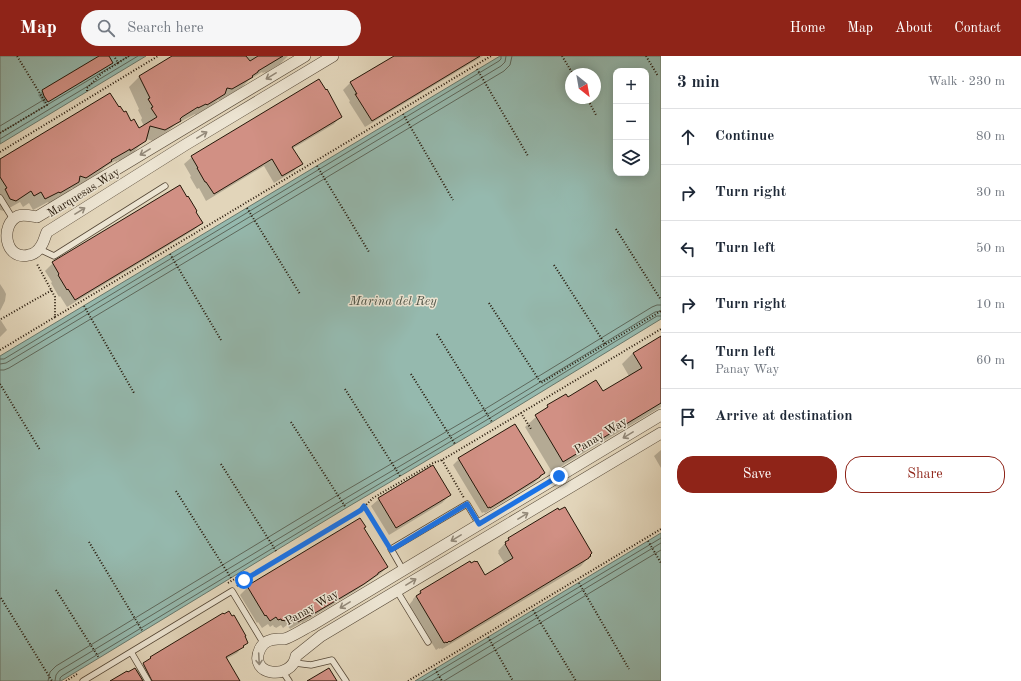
<!DOCTYPE html>
<meta charset="utf-8">
<style>
:root{--surface:#fff;--page:#f6f6f7;--text:#1f2937;--muted:#747a83;--line:#e0e1e3;--accent:#8f2418}
body{margin:0;font-family:"Old Standard TT",serif;background:var(--page);color:var(--text)}
.controls{position:absolute;right:12px;top:12px;display:grid;overflow:hidden;border-radius:8px;box-shadow:0 2px 10px #0003}
.controls button{width:36px;height:36px;display:grid;place-items:center;padding:0;border:0;border-bottom:1px solid var(--line);background:var(--surface);color:var(--text);font:20px sans-serif}
.compass{position:absolute;left:565px;top:12px;width:36px;height:36px;border-radius:50%;background:var(--surface);box-shadow:0 2px 10px #0003;rotate:149deg}
.stop{position:absolute;width:12px;height:12px;margin:-9px;border:3px solid #1a73e8;border-radius:50%;background:#fff}
.stop.end{background:#1a73e8;border-color:#fff;box-shadow:0 1px 4px #0008}
.list{margin:0;padding:0;list-style:none}
h2{display:flex;justify-content:space-between;align-items:center;height:52px;margin:0;padding:0 16px;font-size:17px}
h2 small{font-size:13px;font-weight:400;color:var(--muted)}
.list li{display:grid;grid-template-columns:26px 1fr auto;gap:12px;align-items:center;box-sizing:border-box;height:56px;padding:0 16px;border-top:1px solid var(--line)}
.list b{display:block;font-size:15px;white-space:nowrap}
.list p{margin:0;font-size:13px;white-space:nowrap;color:var(--muted)}
.list em{font-size:13px;font-style:normal;color:var(--muted)}
.actions{display:flex;gap:8px;padding:12px 16px}
.actions a{flex:1;padding:9px 0;border:1px solid var(--accent);border-radius:16px;text-align:center;font-size:14px;color:var(--accent)}
.actions .main{background:var(--accent);color:#fff}
.icon{flex:none;width:22px;height:22px;fill:none;stroke:currentColor;stroke-width:2;stroke-linecap:round;stroke-linejoin:round}
.map{position:relative;flex:none;width:661px;height:625px;overflow:hidden}
header{display:flex;align-items:center;gap:24px;box-sizing:border-box;height:56px;padding:0 20px;background:var(--accent);color:#fff}
header strong{font-size:19px}
nav{display:flex;gap:22px;margin-inline-start:auto;font-size:14px}
.search{width:280px;height:36px;background:var(--page);display:flex;align-items:center;gap:10px;box-sizing:border-box;padding:0 14px;border-radius:22px;color:var(--muted);font-size:15px}
main{display:flex}
aside{flex:1;background:var(--surface)}
.map>svg:first-child{display:block}
</style>
<header>
<strong>Map</strong>
<div class="search"><svg class="icon" aria-label="search" viewBox="0 0 24 24"><circle cx="10" cy="10" r="6"/><path d="M15 15l6 6"/></svg>Search here</div>
<nav><a>Home</a><a>Map</a><a>About</a><a>Contact</a></nav>
</header>
<main>
<div class="map">
<svg width="661" height="625" viewBox="0 0 661 625">
<rect width="100%" height="100%" fill="#e2d5ba"/>
<filter id="stains"><feTurbulence type="fractalNoise" baseFrequency=".005" numOctaves="4"/><feColorMatrix values="0 0 0 0 .2 0 0 0 0 .09 0 0 0 0 .02 0 0 0 .5 -.17"/></filter>
<radialGradient id="worn" r=".72"><stop offset=".6" stop-color="#630" stop-opacity="0"/><stop offset="1" stop-color="#630" stop-opacity=".3"/></radialGradient>
<path fill="#95b9ae" stroke="#68786c" fill-rule="evenodd" d="M0 0H146L0 88Z
M500 0H661V263L492 366 346 452 61 625H0V300ZM616 15H646V117H616ZM571 18H595V42H571Z
M661 477V625H415Z"/>
<path fill="#0003" d="M101 0H108L112 6 108 10 44 48 38 39 42 35Z
M174 0H288L280 8 265 17V16L263 17 262 16 249 24 241 32 220 44H218L213 49 195 59V58L176 68 168 75 153 85 146 83 134 96 119 105 118 104 116 106 115 105 105 111 100 116 74 132H72L67 137 49 148 48 146 33 154 29 147 23 151 20 146 4 155 0 154V104L119 53 139 73 144 70 141 64 142 62 138 54 139 53 129 31 140 20Z
M395 0H483L365 71 349 46 350 45 343 34 350 27Z
M341 60 334 68 292 93 301 107 294 115 274 127 264 110 206 145 199 132 197 133 190 121 191 120 184 108 192 101Z
M179 130 202 167 194 174 67 251 60 240 59 241 51 227 52 226 45 215 53 207Z
M0 228 4 234 6 238 5 245 0 255Z
M0 263 7 274 0 281Z
M661 284V351L552 416 525 371 548 350 568 342 602 336 629 320 622 308 633 297Z
M661 394V412L654 400Z
M459 403 544 417 534 427 485 457 484 456 482 457 453 409Z
M450 439 442 447 389 479 371 450 379 443Z
M360 463 363 472 387 511 380 518 355 535 302 567V566L290 573 287 569 283 572 281 569 276 572 275 571H274L273 569 270 571 268 568 262 572 258 566 257 567 240 539 248 531Z
M509 483 589 499 588 502 581 510 442 593 441 592 439 593V592L436 594 409 549 413 544V543L420 536 469 506 485 520 505 508 498 497 499 496 498 495Z
M247 586 237 597 226 603 239 625H112L128 617 136 615 151 602Z"/>
<g fill="none" stroke-linecap="round" stroke-linejoin="round">
<path stroke="#5d685c" stroke-width="1" d="M0 70 45 43
M0 77 129 0
M0 83 138 0
M0 303H4L499 5 501 3V0
M0 308 6 307 501 10 505 6 506 0
M0 314H4L9 312 504 15 510 9 512 0
M48 625 50 616 56 610 338 439 485 353 652 251 657 249H661
M55 625 56 619 59 615 341 445 488 358 655 256 661 255
M60 625V622L62 620 344 449 490 362 657 260H661
M422 625 661 482
M432 625 661 487
M444 625 661 494"/>
</g>
<path fill="#d19084" stroke="#251709" d="M99 0H109L113 7 48 46 44 40 42 34Z
M172 0H246L250 5 258 0H283L258 15V16L252 20 253 21 232 33 227 32 225 38 207 49 206 48 198 52V51L182 61 180 63 181 65 165 74 150 70 146 85 130 95V93L127 95 111 104 112 105 86 122 80 120 79 126 60 137 59 136 45 143 41 136 34 140 31 135 16 145 10 143 5 133 7 132 0 121V103L110 37 119 51 120 50 124 56 126 55 131 65 134 63 139 72 157 61 151 52 153 51 148 43 150 42 139 20Z
M394 0H480L372 65 355 38H357L350 26Z
M319 23 326 34 327 33 342 61 292 91 303 108 282 120 272 103 214 138 206 126H205L197 112H198L191 100Z
M180 129 187 141 188 140 197 155 196 156 203 167 75 244 68 233 67 234 58 219 59 218 52 206Z
M661 280V347L563 406 535 359 548 351 547 349 566 338 568 341 596 324 603 335 642 312 633 297Z
M515 368 545 417 540 420V421L513 438 490 452V451L488 452 458 402Z
M433 409 451 439 396 472 378 442Z
M565 451 592 497 590 499 591 500 589 501V502L450 586 449 585 447 587 446 586 444 587 416 540 421 537 420 535 470 505 471 507 475 505 476 506 477 505 485 519 513 502 505 488H506L505 486 509 484 508 482 558 452 559 454Z
M360 462 366 471 364 472 388 511 378 517V518L364 528 310 560V559L298 566 295 562 290 565 289 562 284 565 283 564 282 565 281 563 278 564 276 561 270 565 266 559 265 560 247 530Z
M229 555 232 560 234 559 246 580H245L248 587 243 590 244 591 226 601 240 625H152L143 607 151 602 150 601 223 557 224 558Z
M135 612 143 625H110L127 615 128 616Z
M329 612 337 625H307Z"/>
<g fill="none" stroke-linecap="round" stroke-linejoin="round">
<defs>
<path id="lane" d="M0 142 13 163
M39 193 54 200 165 130
M403 514 391 493 467 448 479 468
M397 535 428 586
M131 596 148 625
M295 607 311 609 332 604 346 625
M285 619 289 625
M83 625 232 535 264 588"/>
<path id="street" d="M305 0 37 161C31 160 24 158 18 160 0 168 4 205 29 199 34 198 38 195 41 190 44 186 45 180 47 176L185 89 333 0
M661 359 312 569C305 572 290 582 284 583 282 583 280 583 278 583 271 583 263 586 260 593 247 620 292 625 296 600L321 580 661 377"/>
</defs>
<use href="#lane" stroke="#544635" stroke-width="7"/>
<use href="#street" stroke="#544635" stroke-width="12"/>
<path stroke="#251709" stroke-width="2" stroke-dasharray="1 2" stroke-linecap="butt" d="M562 0 573 18
M646 0 658 20
M118 7 129 0
M477 13 528 100
M87 35V32L102 17 118 7 114 0
M587 42 596 59
M403 58 453 144
M0 77 47 49 17 0
M0 96 158 0
M317 110 369 196
M247 152 300 238
M616 173 661 244
M170 198 221 284
M554 209 605 288
M489 247 541 327 661 255
M84 250 134 337
M55 261 491 0
M1 263 52 234
M437 278 492 366
M0 294 55 261V241L37 208
M411 318 455 388
M0 328 40 394
M345 333 400 420
M521 357 661 273
M291 366 346 452
M442 404 464 442
M221 408 276 495
M176 435 231 522
M364 450 387 487
M648 485 661 507
M89 486 143 576
M228 527 236 522 243 523
M579 527 629 613
M237 530 244 524 361 454 373 442 433 407 442 404 521 357 531 373
M56 534 99 602
M1 542 52 625
M533 554 576 625
M488 581 513 625
M435 613 442 625
M66 625 77 618
M408 625 661 473"/>
<use href="#lane" stroke="#ece4d2" stroke-width="5.5"/>
<use href="#street" stroke="#ece4d2" stroke-width="11"/>
</g>
<defs><path id="oneway-shaft" d="M-6 0H5M1.5-3L5.5 0L1.5 3" fill="none" stroke-width="1.6" stroke-linecap="round" stroke-linejoin="round"/></defs>
<g stroke="#928878">
<use href="#oneway-shaft" transform="translate(271 20) rotate(149)"/>
<use href="#oneway-shaft" transform="translate(202 79) rotate(-31)"/>
<use href="#oneway-shaft" transform="translate(145 96) rotate(149)"/>
<use href="#oneway-shaft" transform="translate(80 155) rotate(-32)"/>
<use href="#oneway-shaft" transform="translate(628 379) rotate(149)"/>
<use href="#oneway-shaft" transform="translate(523 460) rotate(-31)"/>
<use href="#oneway-shaft" transform="translate(456 482) rotate(149)"/>
<use href="#oneway-shaft" transform="translate(411 526) rotate(-31)"/>
<use href="#oneway-shaft" transform="translate(345 549) rotate(149)"/>
<use href="#oneway-shaft" transform="translate(259 603) rotate(87)"/>
</g>
<g fill="none" stroke-linecap="round" stroke-linejoin="round">
<path stroke="#1a73e8" stroke-width="5" d="M244 524 361 454 364 450 391 494 467 448 479 468 559 420"/>
</g>
<g text-anchor="middle" dominant-baseline="central" stroke-width="3" stroke-linejoin="round" paint-order="stroke">
<g font-size="12" fill="#251709" stroke="#ece4d2">
<text transform="translate(84 137) rotate(-32)">Marquesas Way</text>
<text transform="translate(601 380) rotate(-31)">Panay Way</text>
<text transform="translate(312 552) rotate(-30)">Panay Way</text>
</g>
<g font-size="13" font-style="italic" fill="#4c5043" stroke="#ece4d2">
<text x="393" y="245">Marina del Rey</text>
</g>
</g>
<rect width="100%" height="100%" filter="url(#stains)"/>
<rect width="100%" height="100%" fill="url(#worn)"/>
</svg>
<div class="controls">
<button>+</button>
<button>−</button>
<button><svg class="icon" aria-label="layers" viewBox="0 0 24 24"><path d="M12 4l9 5-9 5-9-5zM3 14l9 5 9-5"/></svg></button>
</div>
<svg class="compass" viewBox="-18 -18 36 36"><path d="M0-13l5 13h-10z" fill="#e53935"/><path d="M0 13l5-13h-10z" fill="#747a83"/></svg>
<div class="stop" style="left:244px;top:524px"></div>
<div class="stop end" style="left:559px;top:420px"></div>
</div>
<aside>
<h2>3 min<small>Walk · 230 m</small></h2>
<ul class="list">
<li><svg class="icon" aria-label="ahead" viewBox="0 0 24 24"><path d="M12 20V5M6 11l6-6 6 6"/></svg><div><b>Continue</b></div><em>80 m</em></li>
<li><svg class="icon" aria-label="right" viewBox="0 0 24 24"><path d="M7 20v-9h11M14 6l5 5-5 5"/></svg><div><b>Turn right</b></div><em>30 m</em></li>
<li><svg class="icon" aria-label="left" viewBox="0 0 24 24"><path d="M17 20v-9H6M10 6l-5 5 5 5"/></svg><div><b>Turn left</b></div><em>50 m</em></li>
<li><svg class="icon" aria-label="right" viewBox="0 0 24 24"><path d="M7 20v-9h11M14 6l5 5-5 5"/></svg><div><b>Turn right</b></div><em>10 m</em></li>
<li><svg class="icon" aria-label="left" viewBox="0 0 24 24"><path d="M17 20v-9H6M10 6l-5 5 5 5"/></svg><div><b>Turn left</b><p>Panay Way</p></div><em>60 m</em></li>
<li><svg class="icon" aria-label="arrive" viewBox="0 0 24 24"><path d="M6 21V4h12l-3 4 3 4H6"/></svg><div><b>Arrive at destination</b></div></li>
</ul>
<div class="actions"><a class="main">Save</a><a>Share</a></div>
</aside>
</main>
